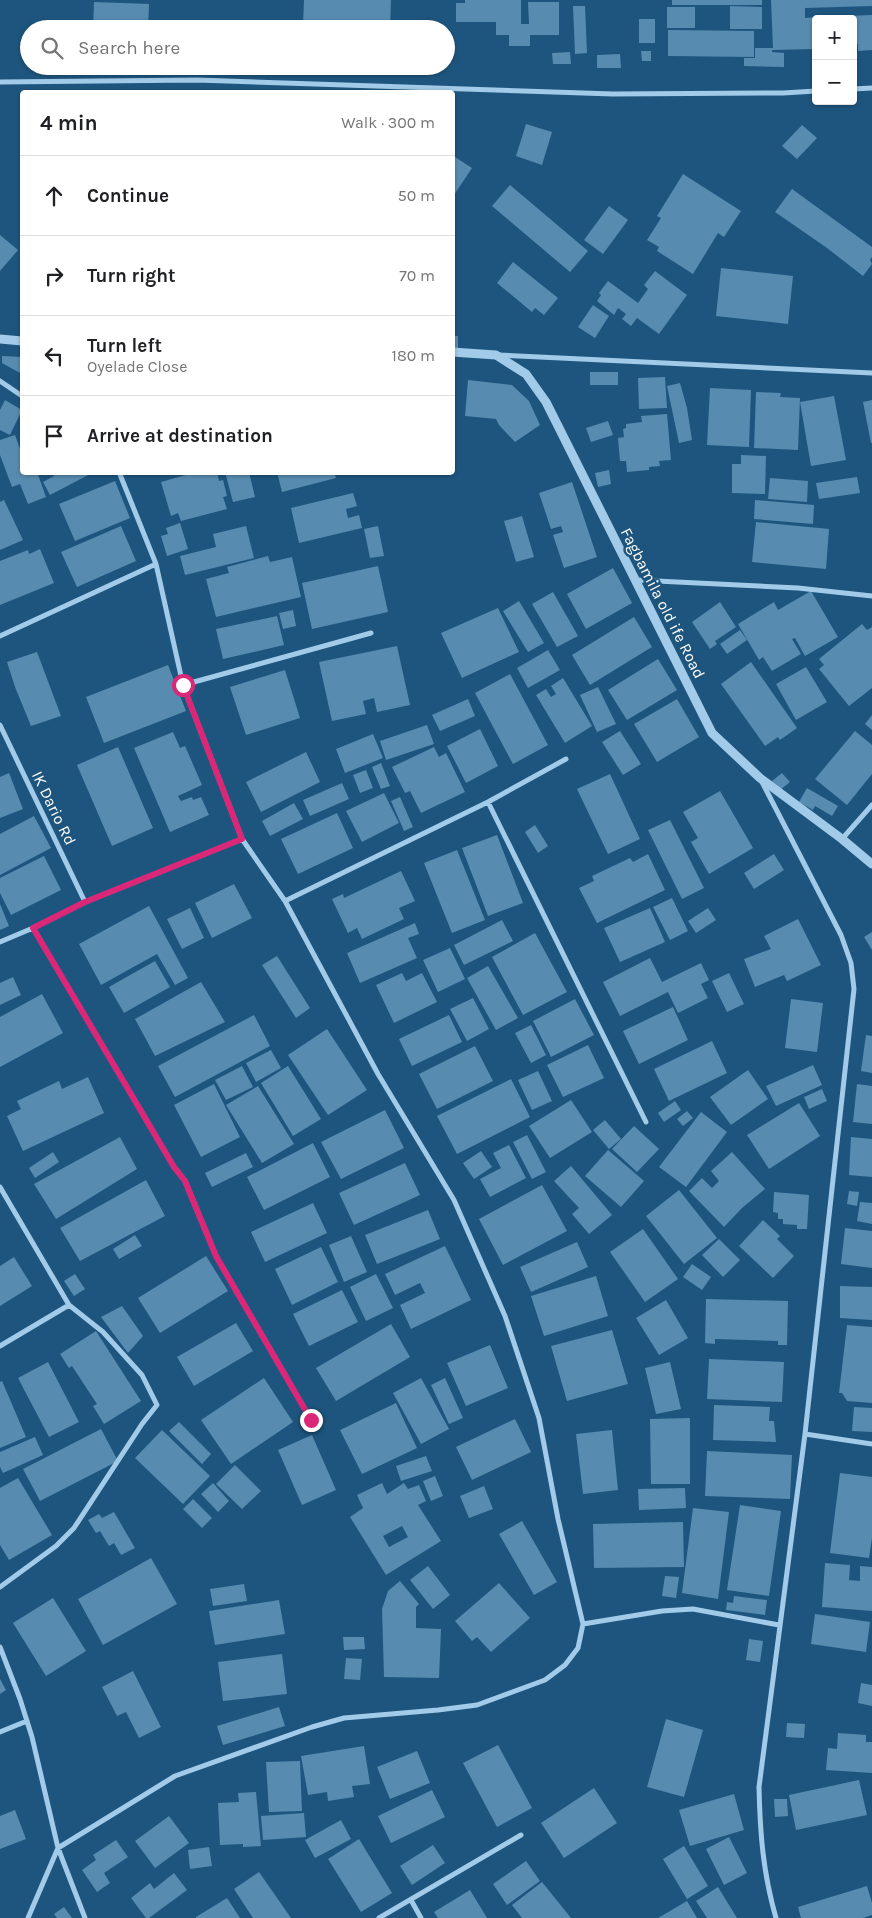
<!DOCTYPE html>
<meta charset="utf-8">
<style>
:root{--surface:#fff;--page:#f6f6f6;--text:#202124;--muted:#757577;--line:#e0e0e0}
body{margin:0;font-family:Karla,sans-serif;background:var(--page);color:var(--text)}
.controls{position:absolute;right:15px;top:15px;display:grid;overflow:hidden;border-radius:5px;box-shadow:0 1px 4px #0004}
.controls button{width:45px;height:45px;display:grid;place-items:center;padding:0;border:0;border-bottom:1px solid var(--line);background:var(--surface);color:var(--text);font:25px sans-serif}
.stop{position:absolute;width:15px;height:15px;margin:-11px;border:4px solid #db2777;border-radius:50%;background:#fff}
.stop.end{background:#db2777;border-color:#fff;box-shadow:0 1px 5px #0008}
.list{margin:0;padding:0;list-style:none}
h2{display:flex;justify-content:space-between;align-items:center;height:65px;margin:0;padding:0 20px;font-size:21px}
h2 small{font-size:16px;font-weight:400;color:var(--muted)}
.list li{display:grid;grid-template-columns:32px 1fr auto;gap:15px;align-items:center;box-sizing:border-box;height:80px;padding:0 20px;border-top:1px solid var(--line)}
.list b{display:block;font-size:19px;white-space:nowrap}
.list p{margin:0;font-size:16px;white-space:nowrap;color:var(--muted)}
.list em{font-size:16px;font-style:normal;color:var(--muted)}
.icon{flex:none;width:28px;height:28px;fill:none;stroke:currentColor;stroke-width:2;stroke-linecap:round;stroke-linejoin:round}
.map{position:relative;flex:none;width:872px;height:1918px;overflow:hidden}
.search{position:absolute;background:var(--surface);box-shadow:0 1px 4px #0004;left:20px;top:20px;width:435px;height:55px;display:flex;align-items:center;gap:12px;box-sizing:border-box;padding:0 18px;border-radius:28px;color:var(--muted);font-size:19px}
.panel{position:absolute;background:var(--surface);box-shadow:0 1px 4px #0004;left:20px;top:90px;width:435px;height:385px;border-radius:5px}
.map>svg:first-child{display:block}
</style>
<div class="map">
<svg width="872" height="1918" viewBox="0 0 872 1918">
<rect width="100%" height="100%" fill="#1e557e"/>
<path fill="#578bb0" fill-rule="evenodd" d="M304 0H391L390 29H325V26L303 25Z
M465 0H521V24H529L528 2H559V35H530V46H509V35H496V22H456V3H465Z
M672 0H762V5H672Z
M771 0H872V6L805 8V18L816 17V49L772 50V52L784 53V67L744 66V58H755V48H773Z
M94 2 149 4 148 29H93Z
M573 6H585L587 53 575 54Z
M730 6 762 7V29H730Z
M667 7H695V28H667Z
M872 15V50L858 51V44H853V19H819V17Z
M639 19H655V43H639Z
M668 30 754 31V57L668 56Z
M641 51H651V61H642Z
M570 52 571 64H553L552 53Z
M620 54 621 68H597V55Z
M526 124 552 132 542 165 516 156Z
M802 125 817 138 797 159 782 146Z
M452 155 472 168 452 198Z
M683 174 741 211 724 237 718 233 693 274 657 251 659 247 647 240 661 218 657 216Z
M510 185 588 251 570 272 492 206Z
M792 189 872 247V257L870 260 872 264 863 276 827 248 775 212Z
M609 206 628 220 603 254 584 240Z
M0 235 18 250 0 271Z
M513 262 558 298 544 315 535 308 532 312 497 283Z
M721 268 793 276 788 324 716 316Z
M655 271 687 295 659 334 637 318 631 326 622 319 626 314 618 308 614 315 597 301 601 295 599 293 608 281 638 303 648 289 644 285Z
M593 305 609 316 595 338 578 327Z
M452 336H458V351L452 350Z
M2 356 22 357V367L20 373 2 363Z
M590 372H618V385H590Z
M665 377 667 408 639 409 638 378Z
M468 380 512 385 529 401 540 425 515 442 499 425 496 419 465 416Z
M680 383 687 408 692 440 679 443 667 386Z
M710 388 751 390 749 447 707 445Z
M756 392 781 393 780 397 800 398 798 450 754 448Z
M834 396 846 460 811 466 800 402Z
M5 400 22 410 10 435 0 430V410Z
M872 400V443H871L863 402Z
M667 414 671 460 659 461 660 466 649 467V470L627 472 626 461H620L618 438 624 437 623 429 626 428V424L642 422 641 416Z
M608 421 613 435 591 442 586 428Z
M15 435 22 454V472H37L46 497 28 504 20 484 12 487 0 455V440Z
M741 455 766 456 765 494 732 493V464H741Z
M609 470 611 484 598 487 595 473Z
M52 472H94L50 495 43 482 54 476Z
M196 472H217L219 481 223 480 227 496 223 497 227 509 181 521 178 513 171 516 161 482Z
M225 472H249L255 497 233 502Z
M277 472H334L336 478 282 492Z
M857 477 860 493 819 499 816 483Z
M770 478 808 481 807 502 768 499Z
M115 481 130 518 75 541 59 504Z
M572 482 597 557 564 568 553 535 563 532 561 526 551 529 539 493Z
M353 493 357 506 346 509 348 518 359 515 362 528 299 543 291 508Z
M4 500 23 540 0 550V502Z
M755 500 814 505 813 524 754 519Z
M522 516 534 557 516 562 504 521Z
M756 522 829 529 826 569 752 562Z
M180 523 188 549 167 556 161 536 168 534 166 528Z
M121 526 136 561 77 587 61 552Z
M246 526 254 558 185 575 180 556 216 547 213 534Z
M378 526 384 556 370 558 364 529Z
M40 549 54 583 0 605V561L28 550 29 554Z
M268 556 270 562 292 557 301 597 216 617 206 579 229 573 227 567Z
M378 566 388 612 312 629 302 583Z
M613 568 632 603 586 629 567 594Z
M811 591 838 637 805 656 795 638 792 639 801 654 772 671 763 657 759 660 738 624 774 602 778 610Z
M553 592 578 636 557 647 532 604Z
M519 601 544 643 528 652 503 611Z
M720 602 736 627 715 641 717 644 710 649 692 622Z
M498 608 519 652 462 678 441 633Z
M293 610 296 626 283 629 279 613Z
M277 616 284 645 223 659 216 629Z
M634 617 652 647 590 685 572 655Z
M862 624 867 630 872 627V688L849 706 819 669 824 665 819 659Z
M740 630 747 640 727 654 720 644Z
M397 646 410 705 377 712 374 698 363 701 366 714 332 721 319 662Z
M548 650 560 670 528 688 517 668Z
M37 652 61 716 31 726 15 687 7 662Z
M658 659 677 690 627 720 608 690Z
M751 662 797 728 780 740 778 737 765 746 721 684Z
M168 665 186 711 104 743 86 697Z
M806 667 827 702 796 720 776 684Z
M285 670 300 718 246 735 230 687Z
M510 674 548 745 513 764 475 693Z
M563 678 592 726 565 743 536 695 546 689 551 697 556 694 551 686Z
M598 687 616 724 597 732 580 695Z
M468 699 475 716 440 731 432 715Z
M677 699 699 737 657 762 634 724Z
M872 715V730L865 724Z
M427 725 434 744 386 760 380 741Z
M480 729 498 766 466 783 447 746Z
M620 731 641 764 623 775 602 742Z
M855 731 872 745V774L847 805 815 779Z
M173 732 180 748 185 746 202 785 178 796 181 801 192 797 193 800 201 797 209 815 170 832 134 748Z
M373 734 383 758 345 773 336 749Z
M118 747 153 828 112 846 77 765Z
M434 747 439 757 446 753 465 792 421 813 410 791 405 793 392 767Z
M306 752 320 782 261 812 246 782Z
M381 763 390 786 381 789 372 767Z
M366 770 373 788 360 793 353 775Z
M9 773 23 809 0 818V777Z
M782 773 790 782 780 790 772 781Z
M610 774 640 839 608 854 577 789Z
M342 783 349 799 310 816 303 800Z
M807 788 838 806 832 816 815 806 813 810 799 802Z
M720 791 753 848 709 874 691 842 698 838 683 812Z
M384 793 399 823 362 842 346 811Z
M400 797 413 827 404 831 391 801Z
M294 803 303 819 270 836 262 821Z
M337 813 353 848 298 874 281 839Z
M34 816 51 848 0 875V834Z
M670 820 704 888 682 899 648 830Z
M535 825 548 846 538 853 525 832Z
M497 835 523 903 488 916 462 848Z
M457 850 485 920 452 933 424 863Z
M648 854 665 890 597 923 579 888 594 881 592 876 630 858 633 862Z
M774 854 784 870 754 889 744 873Z
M44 856 61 890 11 915 0 893V878Z
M401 871 415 901 399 908 404 919 362 939 357 928 348 933 332 899 343 894 344 898Z
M234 884 252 918 212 938 195 903Z
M672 898 688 931 670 940 653 907Z
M0 904 9 926 0 930Z
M149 906 188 978 175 985 157 954 101 985 79 944Z
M190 908 204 938 182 949 167 919Z
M650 908 665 942 620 962 604 928Z
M708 908 716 920 696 933 688 921Z
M798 919 821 965 787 981 784 975 755 987 744 959 771 949 764 936Z
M502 920 513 941 464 965 454 945Z
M415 923 419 934 408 938 417 958 360 983 347 953Z
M872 932V950L864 937Z
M535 933 567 992 523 1015 492 957Z
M450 948 465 979 438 992 423 960Z
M277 956 310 1008 296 1018 262 965Z
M650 958 662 982 701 963 709 980 701 984 708 998 678 1013 668 992 620 1016 603 982Z
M155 961 170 987 124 1013 109 987Z
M488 966 518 1018 496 1030 467 978Z
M402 973 406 981 422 973 437 1002 394 1023 376 985Z
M729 973 744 1004 727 1012 712 981Z
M13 977 21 995 0 1005V983Z
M201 982 225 1022 155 1056 135 1019Z
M42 994 63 1033 0 1067V1017Z
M473 998 489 1029 467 1041 450 1009Z
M575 999 594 1035 551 1057 533 1021Z
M791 999 823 1003 817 1052 785 1048Z
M673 1007 688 1040 639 1064 623 1031Z
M254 1015 270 1046 175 1097 158 1066Z
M449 1015 462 1042 412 1066 399 1039Z
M531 1025 546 1055 531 1063 515 1033Z
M327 1029 367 1090 328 1115 288 1055Z
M866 1035 872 1036V1073L861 1071Z
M712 1041 727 1073 669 1101 654 1069Z
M588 1045 604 1078 563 1097 547 1065Z
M475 1046 493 1081 437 1109 419 1074Z
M271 1050 281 1068 256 1082 246 1063Z
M813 1065 822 1085 776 1106 766 1086Z
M242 1066 253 1087 226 1100 215 1080Z
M288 1066 321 1119 293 1136 261 1083Z
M748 1070 768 1099 731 1125 710 1097Z
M538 1071 552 1101 532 1110 518 1080Z
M88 1077 104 1113 23 1151 7 1116 21 1109 17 1101 59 1081 62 1089Z
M511 1079 530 1117 457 1154 437 1116Z
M214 1084 240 1137 201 1157 174 1105Z
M857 1084 872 1086V1124L853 1122Z
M258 1086 294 1144 262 1163 226 1105Z
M822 1089 827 1101 809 1109 804 1097Z
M571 1100 592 1132 550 1158 529 1126Z
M675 1101 681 1110 664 1122 658 1113Z
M799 1103 820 1136 769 1169 747 1135Z
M385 1110 404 1148 341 1179 321 1142Z
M687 1111 693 1118 683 1126 677 1119Z
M701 1112 727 1132 686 1187 659 1167Z
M605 1120 621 1139 609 1149 593 1130Z
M634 1126 659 1149 637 1172 612 1149Z
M527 1135 546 1172 532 1179 513 1142Z
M120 1137 137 1169 56 1219 34 1184Z
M851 1137 872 1139V1177L849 1175Z
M313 1143 330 1177 264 1210 247 1177Z
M509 1145 526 1178 490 1197 480 1179 501 1168 493 1153Z
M608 1150 644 1181 621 1207 585 1176Z
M481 1151 492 1167 474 1179 463 1163Z
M53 1152 59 1162 35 1178 29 1168Z
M732 1152 765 1189 742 1208 724 1227 689 1191 702 1178 712 1188 719 1181 711 1171Z
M246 1153 253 1167 212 1187 205 1173Z
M405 1163 420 1195 354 1225 339 1193Z
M571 1166 612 1215 589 1234 572 1214 579 1208 554 1181Z
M146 1180 165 1216 80 1261 60 1228Z
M542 1185 567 1231 503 1265 479 1219Z
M679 1190 717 1238 684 1264 646 1216Z
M849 1191 859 1192 857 1206 847 1204Z
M774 1192 809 1195 807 1229H797V1225L783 1224V1219H778V1213L773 1212Z
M860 1202 872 1203V1224L857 1221Z
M313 1203 327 1233 265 1262 251 1232Z
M428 1210 440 1239 377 1264 365 1235Z
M763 1220 780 1236 777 1239 794 1256 773 1278 739 1246Z
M845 1228 872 1231V1268L841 1264Z
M643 1229 678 1279 645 1302 610 1252Z
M135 1235 142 1246 119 1259 113 1249Z
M351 1236 367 1272 344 1282 329 1245Z
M719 1239 740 1260 723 1277 702 1255Z
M577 1242 588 1267 531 1292 520 1267Z
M445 1246 471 1300 411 1329 400 1305 425 1293 420 1283 395 1295 385 1274Z
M321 1247 338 1282 292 1305 275 1269Z
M206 1256 228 1291 160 1333 138 1298Z
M14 1257 32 1286 0 1306V1266Z
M692 1264 711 1277 702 1290 683 1277Z
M75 1274 85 1289 74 1296 64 1281Z
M376 1274 393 1308 366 1321 350 1287Z
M596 1276 608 1316 544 1336 531 1296Z
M840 1286 872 1287V1320L840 1318Z
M342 1290 358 1322 309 1346 293 1314Z
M706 1299 788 1301 787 1345H778V1341L715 1339V1344L705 1343Z
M666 1300 688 1338 659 1355 636 1318Z
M122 1306 143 1336 128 1353 101 1317Z
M236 1323 253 1351 194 1386 177 1357Z
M391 1324 410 1357 336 1401 316 1368Z
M847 1325 872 1327V1403L847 1401 842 1393H839Z
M612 1330 628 1384 567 1401 551 1346Z
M96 1331 141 1401 104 1424 93 1406 97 1404 72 1366 69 1368 60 1354Z
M490 1345 508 1388 466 1406 447 1363Z
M709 1359 784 1362 782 1402 707 1399Z
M48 1362 79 1422 49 1437 18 1378Z
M670 1362 681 1409 656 1414 645 1368Z
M264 1378 293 1422 231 1464 201 1420Z
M421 1378 449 1429 421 1444 393 1393Z
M445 1378 463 1418 449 1424 431 1385Z
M2 1381 26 1437 0 1448V1382Z
M396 1403 417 1448 362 1474 340 1430Z
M714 1405 770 1407 769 1421H774L776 1442 713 1440Z
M854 1407 872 1408V1432L852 1431Z
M690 1418V1484H651L650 1419Z
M515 1419 531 1452 472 1480 456 1447Z
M179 1422 211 1454 202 1464 169 1431Z
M101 1429 118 1461 40 1501 23 1469Z
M162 1430 210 1476 183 1504 135 1458Z
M612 1430 618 1490 583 1494 576 1434Z
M312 1435 336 1490 302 1505 278 1450Z
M35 1437 43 1455 3 1473 0 1467V1452Z
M707 1451 792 1455 790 1499 705 1496Z
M426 1456 432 1471 401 1481 396 1466Z
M235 1465 261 1491 242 1509 216 1484Z
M840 1473 872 1477V1538L869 1558 830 1553Z
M435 1476 443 1496 431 1501 423 1481Z
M18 1478 52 1535 9 1560 0 1545V1488Z
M213 1483 229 1501 218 1512 201 1494Z
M382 1483 387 1494 404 1483 408 1489 419 1485 426 1501 418 1505 441 1541 386 1575 350 1517 363 1508 357 1495ZM402 1526 408 1537 389 1547 383 1536Z
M484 1486 493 1509 469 1518 460 1496Z
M685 1488 686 1508 639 1510 638 1489Z
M193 1499 212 1518 202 1528 183 1509Z
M740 1505 781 1511 769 1596 727 1590Z
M693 1508 729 1512 718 1599 682 1593Z
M114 1512 135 1548 121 1555 114 1543 109 1546 100 1531 96 1533 88 1520 99 1514 102 1518Z
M522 1521 557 1582 534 1595 499 1534Z
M683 1522 684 1567 594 1568 593 1524Z
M151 1558 177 1604 103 1645 78 1599Z
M825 1563 850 1565 849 1580 860 1581V1566L872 1567V1611L822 1607Z
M428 1566 450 1595 433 1609 410 1580Z
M665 1576 679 1577 676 1598 662 1596Z
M400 1581 419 1604 416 1607V1628L441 1629 439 1678 384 1677 382 1609 388 1591Z
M499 1583 530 1618 491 1652 477 1637 472 1641 455 1621Z
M244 1584 247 1601 213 1606 210 1589Z
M734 1596 767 1600 765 1615 726 1610 727 1602 733 1603Z
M53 1598 86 1651 46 1676 13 1623Z
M279 1600 285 1634 215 1645 209 1611Z
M815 1614 870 1622 866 1652 811 1644Z
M343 1637H364L365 1649 344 1650Z
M749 1639 763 1641 760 1662 746 1660Z
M282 1654 287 1694 223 1701 218 1662Z
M346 1658 362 1659 360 1680 344 1679Z
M133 1671 161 1727 139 1738 126 1712 117 1716 102 1687Z
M0 1679 6 1690 0 1694Z
M861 1683 872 1685V1706L858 1703Z
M279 1707 285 1726 223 1745 217 1726Z
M666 1719 703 1730 684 1797 647 1787Z
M787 1723 805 1724 804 1738 786 1737Z
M838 1733 866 1735V1742H872V1773L826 1770 828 1748 837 1749Z
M498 1745 532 1808 497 1827 463 1763Z
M364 1746 370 1784 352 1786 354 1797 328 1801 327 1792 308 1795 301 1756Z
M417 1751 430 1783 390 1799 377 1767Z
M300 1761 302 1811 269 1812 266 1762Z
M859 1780 867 1815 796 1830 789 1795Z
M594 1788 617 1823 564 1858 541 1823Z
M432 1790 445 1817 391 1843 378 1816Z
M256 1792 261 1846 243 1847V1844L220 1845 218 1803 239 1802 238 1793Z
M734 1794 744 1830 690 1846 679 1810Z
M774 1799H787L788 1816 775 1817Z
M15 1810 26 1839 0 1849V1816Z
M304 1813 306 1837 263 1840 261 1816Z
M169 1816 189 1843 155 1868 135 1841Z
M341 1820 351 1839 315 1858 305 1840Z
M729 1837 747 1873 724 1885 706 1849Z
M359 1839 392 1893 361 1912 328 1859Z
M116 1840 128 1857 104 1873 110 1883 97 1892 82 1870 96 1860 93 1855Z
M433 1845 445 1863 412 1885 400 1866Z
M684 1846 708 1886 687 1899 663 1859Z
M209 1847 212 1866 190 1869 188 1850Z
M526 1861 540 1881 507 1905 493 1884Z
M259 1872 291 1918H253L234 1889Z
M174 1873 187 1890 149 1918H146L131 1898 150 1883 154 1889Z
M542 1882 571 1918H522L512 1905Z
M867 1886 872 1903V1915L863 1918H801L798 1907Z
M718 1887 737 1918H707L696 1901Z
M470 1890 487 1918H438L434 1912Z
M227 1898 240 1918H196V1917Z
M687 1901 697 1918H658Z
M64 1907 72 1918H57L54 1914Z"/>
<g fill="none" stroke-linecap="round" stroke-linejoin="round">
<path stroke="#a1cbe8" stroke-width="5" d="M0 82 197 80 613 94 783 93 816 91
M853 89 872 88
M498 355 872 373
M0 381 22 396
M636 580 798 588 872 596
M0 636 156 564
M183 685 371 633
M0 725 85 902
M762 782 841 935 851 963 854 989 805 1434 759 1787C760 1833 763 1873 776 1918
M488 802 646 1122
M842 839 872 805
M285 901 488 802 566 759
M33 928 174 1167 185 1181 216 1256 311 1420
M0 942 33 928 85 902 242 839
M0 1187 69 1305 103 1332 142 1375 157 1405 142 1424 74 1528 56 1546 0 1587
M0 1346 69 1305
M805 1434 872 1444
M583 1624 662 1611 693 1609 779 1625
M0 1647 20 1699 32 1737 58 1848 85 1918
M0 1732 27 1721
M411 1900 421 1918
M28 1918 58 1848 175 1776 312 1727 344 1718 438 1710 477 1705 545 1680 565 1665 578 1648 583 1624 558 1519 539 1418 505 1316 454 1200 378 1074 285 901 242 839 183 685 156 564 119 472
M379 1918 521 1835"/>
<path stroke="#a1cbe8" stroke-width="9" d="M0 339 22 341
M452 352 496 355 526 374 546 402 712 733 760 778 842 839 872 864"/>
</g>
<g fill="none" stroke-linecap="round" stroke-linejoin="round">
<path stroke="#db2777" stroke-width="6" d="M183 685 242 839 85 902 33 928 174 1167 185 1181 216 1256 311 1420"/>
</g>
<g text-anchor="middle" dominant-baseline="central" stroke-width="5" stroke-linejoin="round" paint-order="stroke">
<g font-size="16" fill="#fff" stroke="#1e557e">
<text transform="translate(663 603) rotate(63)">Fagbamila old ife Road</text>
<text transform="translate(54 808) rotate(64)">IK Dario Rd</text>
</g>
</g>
</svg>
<div class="controls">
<button>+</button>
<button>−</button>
</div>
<div class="stop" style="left:183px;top:685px"></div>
<div class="stop end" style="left:311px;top:1420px"></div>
<div class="search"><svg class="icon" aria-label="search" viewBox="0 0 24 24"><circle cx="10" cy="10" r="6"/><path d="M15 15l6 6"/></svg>Search here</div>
<section class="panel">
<h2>4 min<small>Walk · 300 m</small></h2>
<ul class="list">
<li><svg class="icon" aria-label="ahead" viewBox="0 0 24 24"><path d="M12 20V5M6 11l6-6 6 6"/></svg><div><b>Continue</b></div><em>50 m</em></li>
<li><svg class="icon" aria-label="right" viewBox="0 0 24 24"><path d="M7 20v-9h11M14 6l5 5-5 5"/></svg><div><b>Turn right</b></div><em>70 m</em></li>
<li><svg class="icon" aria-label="left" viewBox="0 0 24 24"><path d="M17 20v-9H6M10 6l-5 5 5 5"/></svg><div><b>Turn left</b><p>Oyelade Close</p></div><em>180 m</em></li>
<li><svg class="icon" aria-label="arrive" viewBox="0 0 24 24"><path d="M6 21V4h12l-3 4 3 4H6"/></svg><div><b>Arrive at destination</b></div></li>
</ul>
</section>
</div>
